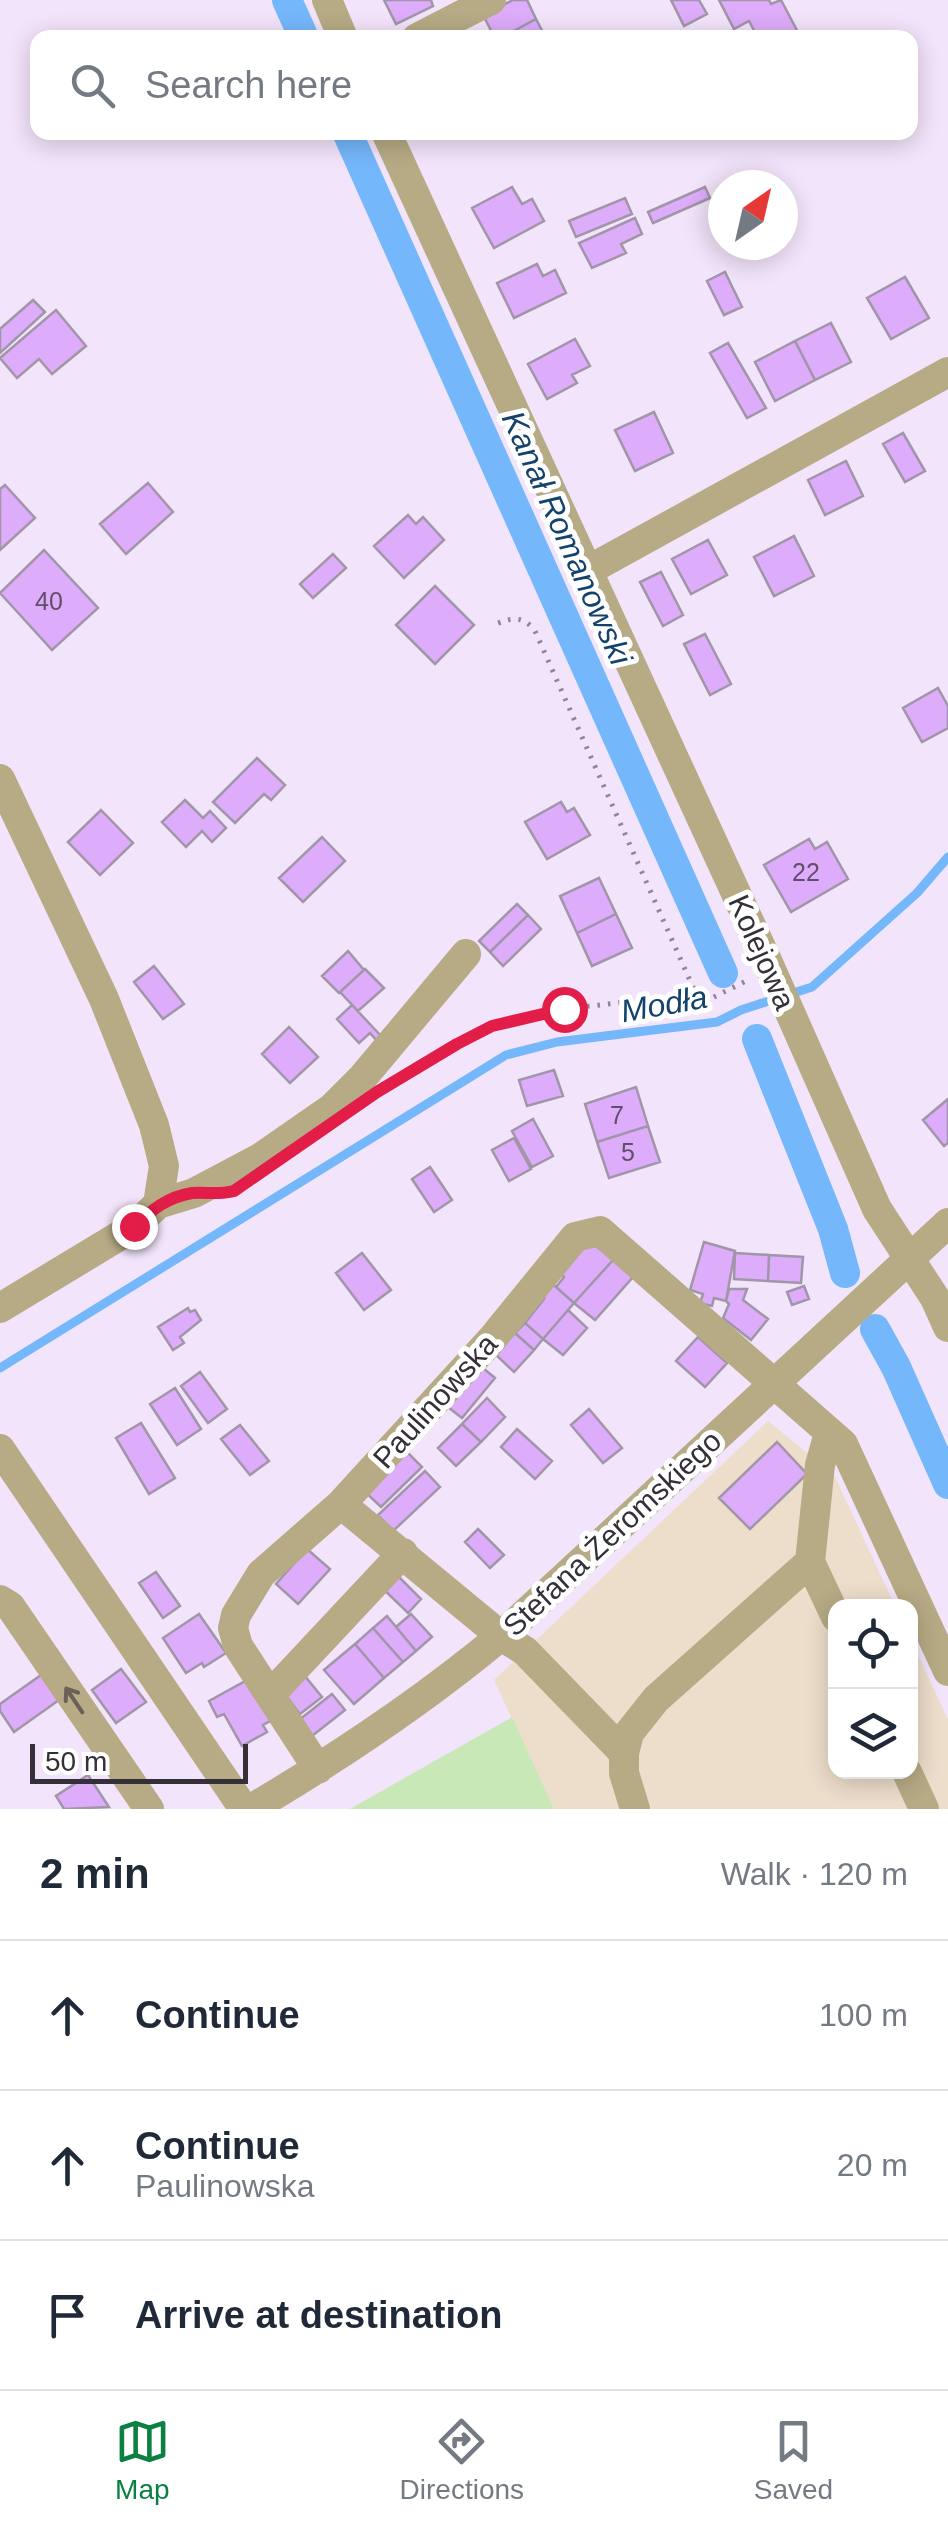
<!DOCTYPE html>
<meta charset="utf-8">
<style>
:root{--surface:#fff;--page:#f2f2f3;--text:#1f2937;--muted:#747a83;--line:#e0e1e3;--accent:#0b8043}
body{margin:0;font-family:Arial,sans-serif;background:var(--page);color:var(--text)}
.controls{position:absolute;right:30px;bottom:30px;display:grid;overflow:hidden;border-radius:20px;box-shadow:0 5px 25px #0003}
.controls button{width:90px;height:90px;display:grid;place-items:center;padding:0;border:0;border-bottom:2px solid var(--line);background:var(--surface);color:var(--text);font:50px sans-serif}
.compass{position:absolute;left:708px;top:170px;width:90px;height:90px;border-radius:50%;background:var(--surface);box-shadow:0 5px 25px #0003;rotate:34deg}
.scale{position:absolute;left:30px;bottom:25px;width:218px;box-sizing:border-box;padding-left:10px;border:5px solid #353038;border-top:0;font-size:28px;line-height:35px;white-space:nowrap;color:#353038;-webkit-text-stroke:8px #fff;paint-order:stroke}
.stop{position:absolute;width:30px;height:30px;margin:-22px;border:8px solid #e11d48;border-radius:50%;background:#fff}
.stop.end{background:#e11d48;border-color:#fff;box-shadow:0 2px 10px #0008}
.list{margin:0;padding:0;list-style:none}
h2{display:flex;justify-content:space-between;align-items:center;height:130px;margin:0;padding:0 40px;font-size:42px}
h2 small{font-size:32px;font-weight:400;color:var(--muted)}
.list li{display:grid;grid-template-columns:65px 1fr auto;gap:30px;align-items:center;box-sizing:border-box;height:150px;padding:0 40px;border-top:2px solid var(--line)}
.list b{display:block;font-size:38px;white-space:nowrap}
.list p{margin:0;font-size:32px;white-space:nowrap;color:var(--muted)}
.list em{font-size:32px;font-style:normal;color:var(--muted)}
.icon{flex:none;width:55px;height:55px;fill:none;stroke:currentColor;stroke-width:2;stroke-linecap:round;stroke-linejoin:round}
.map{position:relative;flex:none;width:948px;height:1809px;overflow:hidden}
.search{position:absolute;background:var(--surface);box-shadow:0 5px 25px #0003;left:30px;right:30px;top:30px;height:110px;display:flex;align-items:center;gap:25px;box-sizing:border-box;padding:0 35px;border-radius:20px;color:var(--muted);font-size:38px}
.sheet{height:580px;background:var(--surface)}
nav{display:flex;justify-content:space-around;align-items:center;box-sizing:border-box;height:140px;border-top:2px solid var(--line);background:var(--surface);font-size:28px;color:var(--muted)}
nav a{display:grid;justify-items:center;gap:5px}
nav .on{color:var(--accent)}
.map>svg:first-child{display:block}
</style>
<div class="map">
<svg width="948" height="1809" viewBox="0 0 948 1809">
<rect width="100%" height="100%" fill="#f2e4fa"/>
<path fill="#edddcb" d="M768 1421 834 1475 895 1606H836V1772H910L911 1640 948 1720V1809H554L494 1680Z"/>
<path fill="#c8e9b7" d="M512 1717 554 1809H350Z"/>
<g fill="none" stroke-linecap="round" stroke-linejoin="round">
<path stroke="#75b7fb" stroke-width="9" d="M0 1368 506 1055 557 1042 717 1022 741 1010 812 987 917 893 948 857"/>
<path stroke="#75b7fb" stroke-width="30" d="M287 0 304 38
M347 132 723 973
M757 1039 833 1229 845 1273
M875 1329 896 1367 948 1484"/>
</g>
<path fill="#ddacfa" stroke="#a195a8" stroke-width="2.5" d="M384 0H431L433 6 396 24Z
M513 0H527L536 19 501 38H495L483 15Z
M671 0H699L707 14 684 26Z
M719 0H769L771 4 781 0 801 38H758L749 21 734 29Z
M536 19 546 38H501Z
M512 187 522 204 532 199 544 221 494 248 472 208Z
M705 187 710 198 653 223 648 212Z
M625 198 632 214 576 237 569 221Z
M635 218 642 234 621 244 626 253 592 268 579 243Z
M537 264 543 276 555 270 566 293 514 318 497 283Z
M725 272 742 307 724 315 707 281Z
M905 277 929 318 891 339 867 298Z
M33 300 45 312 0 353V329Z
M56 310 86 346 52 374 39 359 17 378 0 358Z
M831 323 851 362 815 380 795 341Z
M575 339 590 366 572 375 577 383 547 399 528 364Z
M795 341 815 380 775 401 755 362Z
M728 343 766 408 747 418 710 353Z
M654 412 673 453 635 471 615 430Z
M903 433 925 471 905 482 883 444Z
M846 461 863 496 825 515 808 480Z
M148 483 173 512 126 554 100 524Z
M5 485 35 518 0 550V489Z
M408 515 416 524 423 517 444 540 404 578 374 546Z
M794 536 814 576 774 596 754 557Z
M708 540 727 575 691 594 672 559Z
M44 550 98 608 52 650 0 593Z
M333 554 346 568 313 598 300 584Z
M661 572 683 615 663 626 640 582Z
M435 586 474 625 435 664 396 625Z
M705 634 731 684 710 695 684 644Z
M938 688 948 706V728L922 742 903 708Z
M257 758 285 785 271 800 264 794 235 823 213 802Z
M185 800 203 818 210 811 226 828 212 842 202 831 186 847 162 822Z
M561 802 567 812 574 808 590 835 547 859 525 822Z
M101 810 133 843 100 875 68 842Z
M322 837 345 861 303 902 279 878Z
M809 839 815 849 827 842 848 879 791 912 764 865Z
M599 878 616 914 577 933 560 896Z
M517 904 528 915 490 952 479 941Z
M616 914 632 948 592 966 577 933Z
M528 915 541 929 503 966 490 952Z
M348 951 364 970 339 993 322 976Z
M154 966 184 1004 163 1019 134 982Z
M365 969 384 988 358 1011 340 992Z
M352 1005 382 1037 377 1041 370 1033 359 1043 337 1019Z
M289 1027 318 1057 290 1083 262 1054Z
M554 1070 563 1096 527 1106 519 1080Z
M636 1087 648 1126 597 1142 585 1104Z
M948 1099V1143L944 1146 923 1120Z
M533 1119 553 1156 532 1167 512 1131Z
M648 1126 660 1162 609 1178 597 1142Z
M514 1138 531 1169 509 1181 492 1150Z
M430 1167 452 1200 434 1212 412 1179Z
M590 1242 614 1259 574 1303 556 1287 564 1277 559 1272Z
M704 1242 735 1251 726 1301 714 1298 712 1306 700 1303 703 1294 690 1290Z
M362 1253 391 1290 364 1310 336 1273Z
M735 1253 769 1255 768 1281 734 1279Z
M769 1255 803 1257 801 1283 768 1281Z
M614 1259 633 1277 595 1320 574 1303Z
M547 1279 574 1303 543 1339 525 1323 544 1299Z
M804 1286 809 1299 792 1305 787 1292Z
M729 1289H747L743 1300 768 1319 751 1340 723 1318 729 1304 726 1301Z
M188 1308 190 1312 195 1310 201 1320 180 1337 184 1343 173 1350 158 1327Z
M568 1310 587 1328 563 1355 543 1339Z
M525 1323 543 1339 534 1350 515 1333Z
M515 1333 534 1350 514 1372 494 1353Z
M698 1337 727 1363 705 1387 676 1361Z
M477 1363 495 1378 462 1418 444 1404Z
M200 1372 227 1409 208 1423 181 1386Z
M175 1388 201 1429 177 1445 150 1404Z
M487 1398 505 1417 481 1442 462 1424Z
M589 1409 622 1448 603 1463 571 1425Z
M141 1423 175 1478 149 1494 116 1438Z
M462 1424 481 1442 456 1466 438 1448Z
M240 1425 269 1461 250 1475 221 1439Z
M517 1429 552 1461 535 1479 501 1447Z
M777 1442 807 1474 750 1529 719 1498Z
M401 1446 422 1467 381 1507 360 1487Z
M425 1471 440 1487 393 1531 378 1515Z
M478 1529 504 1555 490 1568 465 1542Z
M307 1549 330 1569 298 1604 276 1584Z
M391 1569 421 1599 408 1613 377 1583Z
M156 1572 180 1606 163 1618 139 1583Z
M199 1614 226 1653 204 1667 202 1663 186 1673 163 1638Z
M411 1614 432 1637 416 1651 396 1627Z
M387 1616 416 1651 403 1662 373 1628Z
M373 1628 403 1662 384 1678 355 1644Z
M355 1644 384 1678 354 1704 324 1670Z
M121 1669 146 1702 116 1723 92 1690Z
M300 1670 322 1697 300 1714 279 1687Z
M41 1675 59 1700 14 1732 0 1711V1704Z
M249 1679 272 1720 263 1725 267 1732 242 1746 224 1714 217 1717 209 1701Z
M332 1694 345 1710 312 1736 299 1720Z
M88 1775 109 1807 64 1809 56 1796Z"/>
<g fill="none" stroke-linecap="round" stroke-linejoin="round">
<path stroke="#8f8695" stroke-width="5" stroke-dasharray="2.5 8" stroke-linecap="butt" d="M696 994 706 1001 746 981
M403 1077 492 1027 564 1009 696 994 535 631C524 616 512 617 496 624"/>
<path stroke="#b6ab85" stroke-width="30" d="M327 0 343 38
M417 38 491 0
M386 132 769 965 877 1209 935 1298 948 1327
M587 571 948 372
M0 779 104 999 154 1125 164 1166 158 1204
M0 1308 134 1227 158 1204 194 1193 260 1158 332 1108 363 1077 466 954
M0 1449 244 1809
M341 1504 501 1636 525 1651 624 1753 629 1733 656 1699 810 1562 820 1465 829 1433
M810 1562 836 1617
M0 1600 10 1606 149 1809
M270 1695 403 1553
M624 1753V1773L635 1809
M318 1769 238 1646 233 1628 236 1615 261 1574 341 1504 492 1339 575 1237 600 1231 843 1444 948 1671
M907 1772 924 1809
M251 1809C339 1757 423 1701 501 1636L948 1223"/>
</g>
<defs><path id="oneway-shaft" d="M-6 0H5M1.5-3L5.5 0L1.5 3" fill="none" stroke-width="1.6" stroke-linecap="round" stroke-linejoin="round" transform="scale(2.5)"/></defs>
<use stroke="#696157" href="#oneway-shaft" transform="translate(74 1700) rotate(-124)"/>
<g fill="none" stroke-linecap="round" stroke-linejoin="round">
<path stroke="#e11d48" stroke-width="12" d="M134 1226C152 1210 167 1197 192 1193 206 1192 219 1195 234 1191L377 1092 457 1044 492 1026 564 1009"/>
</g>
<g text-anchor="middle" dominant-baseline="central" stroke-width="10" stroke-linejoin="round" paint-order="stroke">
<g font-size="25" fill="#5f4f68">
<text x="49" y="601">40</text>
<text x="806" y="872">22</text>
<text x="617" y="1115">7</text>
<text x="628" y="1152">5</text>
</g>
<g font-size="30" fill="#353038" stroke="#fff">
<text transform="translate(762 952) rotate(66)">Kolejowa</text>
<text transform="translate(435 1401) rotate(-48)">Paulinowska</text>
<text transform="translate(612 1533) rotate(-43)">Stefana Żeromskiego</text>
</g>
<g font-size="32" font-style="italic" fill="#13426d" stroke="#fff">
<text transform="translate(567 538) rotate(66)">Kanał Romanowski</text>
<text transform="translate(664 1004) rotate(-10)">Modła</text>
</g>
</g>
</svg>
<div class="controls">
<button><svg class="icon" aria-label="locate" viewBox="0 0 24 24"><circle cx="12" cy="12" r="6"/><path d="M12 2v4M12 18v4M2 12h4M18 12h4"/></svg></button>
<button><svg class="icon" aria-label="layers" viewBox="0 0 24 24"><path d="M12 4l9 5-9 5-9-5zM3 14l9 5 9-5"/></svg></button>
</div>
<svg class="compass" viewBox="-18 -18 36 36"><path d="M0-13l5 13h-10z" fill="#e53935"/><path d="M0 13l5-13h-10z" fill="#747a83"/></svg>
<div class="scale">50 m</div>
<div class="stop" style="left:564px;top:1009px"></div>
<div class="stop end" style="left:134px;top:1226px"></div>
<div class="search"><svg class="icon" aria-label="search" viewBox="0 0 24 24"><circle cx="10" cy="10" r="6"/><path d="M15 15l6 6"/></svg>Search here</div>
</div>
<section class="sheet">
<h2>2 min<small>Walk · 120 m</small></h2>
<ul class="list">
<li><svg class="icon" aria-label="ahead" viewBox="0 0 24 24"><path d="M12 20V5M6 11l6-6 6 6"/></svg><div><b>Continue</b></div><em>100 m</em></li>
<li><svg class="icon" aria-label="ahead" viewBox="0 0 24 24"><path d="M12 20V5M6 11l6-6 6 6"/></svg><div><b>Continue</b><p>Paulinowska</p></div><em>20 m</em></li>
<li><svg class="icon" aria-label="arrive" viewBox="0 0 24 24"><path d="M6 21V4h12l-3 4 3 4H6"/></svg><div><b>Arrive at destination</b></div></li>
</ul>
</section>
<nav>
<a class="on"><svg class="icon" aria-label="map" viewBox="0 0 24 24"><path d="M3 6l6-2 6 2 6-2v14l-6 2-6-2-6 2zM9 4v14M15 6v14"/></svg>Map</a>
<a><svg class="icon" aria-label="directions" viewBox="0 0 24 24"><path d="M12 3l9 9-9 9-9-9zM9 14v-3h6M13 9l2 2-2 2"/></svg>Directions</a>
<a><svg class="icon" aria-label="saved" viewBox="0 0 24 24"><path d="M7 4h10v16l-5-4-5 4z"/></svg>Saved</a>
</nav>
